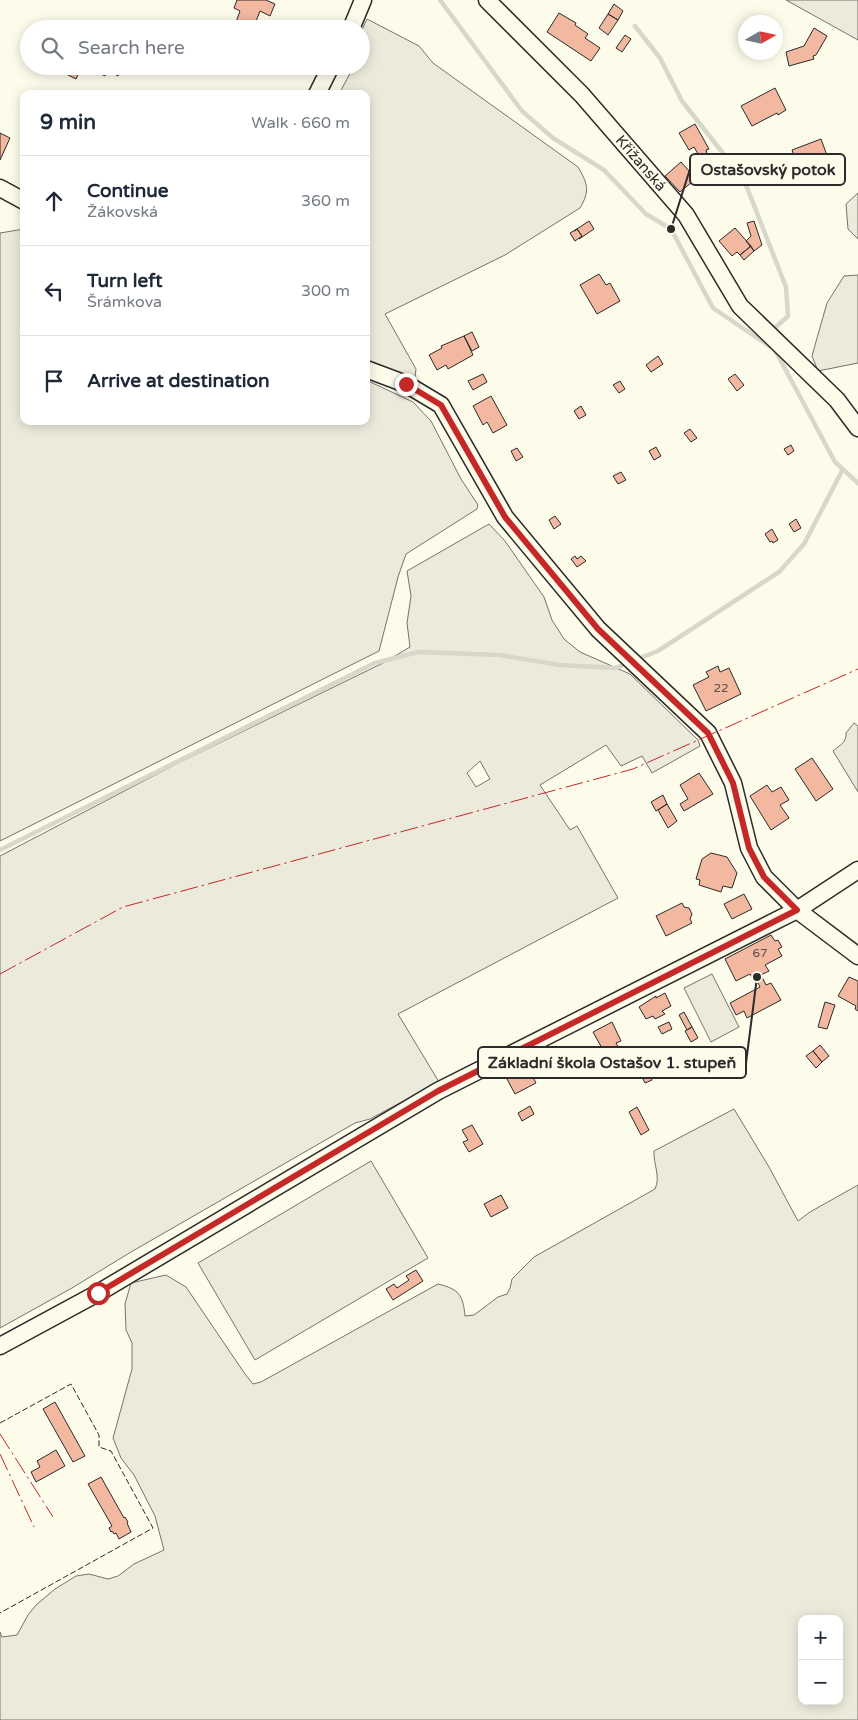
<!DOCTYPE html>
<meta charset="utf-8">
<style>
:root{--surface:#fff;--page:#f2f2f3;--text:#1f2937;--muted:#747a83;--line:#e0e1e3}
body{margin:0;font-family:"Varela Round",sans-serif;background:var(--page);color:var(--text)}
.controls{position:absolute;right:15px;bottom:15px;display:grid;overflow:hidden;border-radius:10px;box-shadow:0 2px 12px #0003}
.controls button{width:45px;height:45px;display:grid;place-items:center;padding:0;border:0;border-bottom:1px solid var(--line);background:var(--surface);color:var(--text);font:25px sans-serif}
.compass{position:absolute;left:738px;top:15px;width:45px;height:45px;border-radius:50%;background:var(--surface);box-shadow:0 2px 12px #0003;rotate:81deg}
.stop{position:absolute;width:15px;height:15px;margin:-11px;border:4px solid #c62828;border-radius:50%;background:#fff}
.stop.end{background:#c62828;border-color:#fff;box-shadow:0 1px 5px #0008}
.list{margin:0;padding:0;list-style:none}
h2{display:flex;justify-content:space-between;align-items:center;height:65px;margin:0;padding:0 20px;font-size:21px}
h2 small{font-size:16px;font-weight:400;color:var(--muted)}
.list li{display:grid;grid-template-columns:32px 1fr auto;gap:15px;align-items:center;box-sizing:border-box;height:90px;padding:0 20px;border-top:1px solid var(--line)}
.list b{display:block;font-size:19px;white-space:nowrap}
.list p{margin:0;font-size:16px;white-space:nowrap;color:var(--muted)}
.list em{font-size:16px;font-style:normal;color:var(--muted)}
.icon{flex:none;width:28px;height:28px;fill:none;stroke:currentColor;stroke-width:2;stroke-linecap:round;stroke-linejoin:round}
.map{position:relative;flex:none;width:858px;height:1720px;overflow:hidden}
.search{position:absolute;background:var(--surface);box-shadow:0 2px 12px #0003;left:20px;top:20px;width:350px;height:55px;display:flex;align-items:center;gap:12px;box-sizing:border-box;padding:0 18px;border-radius:28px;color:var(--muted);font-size:19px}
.panel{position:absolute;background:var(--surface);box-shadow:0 2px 12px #0003;left:20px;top:90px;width:350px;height:335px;border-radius:10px}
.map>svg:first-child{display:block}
</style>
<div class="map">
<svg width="858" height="1720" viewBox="0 0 858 1720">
<rect width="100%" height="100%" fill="#fdfbea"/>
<path fill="#ecebdb" stroke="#74746e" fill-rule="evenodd" d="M786 0H858V40Z
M367 19 419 46 433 63 578 167C588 184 590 191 580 208L505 255 385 314 416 369 415 377 412 379 366 365V94H339L354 66H361V32Z
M858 193V239L848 229 846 204Z
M24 229V421H366V380L413 402 431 421 461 479 478 505 477 509 406 554 398 577 379 651 0 841V233Z
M858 275V363L818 371 812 356 817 338 827 303 844 276Z
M489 524 505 541 544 597 552 620 564 639 580 652 630 674 698 740 700 746 652 773 642 756 621 766 606 745 540 785 570 830 577 826 618 898 398 1014 439 1082 370 1119 355 1123 131 1252 72 1288 0 1328V856L176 764 383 663 410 647 407 623 411 596 407 571ZM480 761 490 779 476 787 467 773Z
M854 723 858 726V792L833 751C840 745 847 742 846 733Z
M712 974 739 1027 711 1042 684 988Z
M734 1109 769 1167 798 1221 810 1212 858 1185V1720H0V1632L2 1637 17 1635 28 1615 36 1605 55 1589 76 1576 89 1574 108 1579 118 1576 134 1564 164 1550 155 1516 134 1475 121 1458 113 1438 132 1369V1343L126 1330 125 1304 131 1283 166 1275 186 1287 245 1374 253 1384 261 1382 438 1284C459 1289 463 1295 465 1316L474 1315 498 1297 507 1294 510 1288 512 1279 534 1257 655 1189C661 1177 653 1163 654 1151ZM802 1619H839V1701H802Z
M371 1161 428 1258 255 1360 198 1263Z"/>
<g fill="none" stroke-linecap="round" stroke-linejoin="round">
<path stroke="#d8d7c9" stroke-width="4.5" d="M440 0 522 111 553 138 604 170 646 214 671 229 713 308 775 350 835 462 858 483
M635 26 660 58 682 101 744 180 786 287 788 316 775 328
M640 658 658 651 779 572 804 544 843 469
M0 850 375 663 418 652 499 655 560 665 615 668 623 665"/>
</g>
<path fill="#f2b8a0" stroke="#2b2b2b" d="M237 0H266L275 4 270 16 260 11 253 29H251L236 22 240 11 234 8Z
M614 4 623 11 618 20 608 14Z
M559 13 576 23 575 25 588 34 585 38 600 48 591 61 547 32Z
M608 14 618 20 608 35 599 28Z
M814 28 827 36 816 55 813 56 814 59 789 66 786 52 804 46Z
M625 35 631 39 622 52 616 48Z
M64 66H82L76 79 62 72Z
M99 66H123L118 76 107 70 105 76 99 73 102 68Z
M775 88 786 110 778 115 777 113 752 126 741 106Z
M695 124 709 149 706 150 707 154 701 159 694 147 689 150 679 133Z
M0 133 10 138 0 160Z
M821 139 829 161 799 171 792 150Z
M681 162 698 181 694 184 692 182 680 192 665 176Z
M589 221 594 229 579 239 582 236 577 229 574 231Z
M754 221 762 245 754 251 746 241 751 236 747 223Z
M735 228 751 246 740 255 737 252 732 256 719 241Z
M577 229 582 236 575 241 570 233Z
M751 246 754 251 744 260 740 255Z
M599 274 606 285 610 283 620 301 597 314 580 285Z
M472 332 479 347 472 351 464 336Z
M464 336 473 355 448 369 446 365 437 370 429 355 442 348 441 346Z
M658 356 663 364 651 372 646 365Z
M483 374 487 382 473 390 468 381Z
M735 374 744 385 737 391 728 379Z
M620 381 625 389 619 393 613 385Z
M491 396 507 425 493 433 487 422 483 425 473 406Z
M581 406 586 415 579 419 574 411Z
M690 429 697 438 691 442 684 433Z
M791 445 794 451 788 455 784 449Z
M656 447 661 456 654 460 649 451Z
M517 448 523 457 516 461 511 451Z
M621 472 626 480 618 484 613 476Z
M555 516 561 524 554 529 549 520Z
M796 519 801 528 794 532 789 524Z
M772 529 778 540 773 543 772 541 770 542 765 534Z
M575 556 577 559 581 556 586 561 577 567 571 559Z
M718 666 720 672 729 668 741 694 706 711 693 685 709 677 706 672Z
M812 758 833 789 816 801 795 769Z
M699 773 713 794 684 811 680 804 688 799 680 785Z
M767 785 772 792 781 787 789 800 780 805 789 818 771 830 750 796Z
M663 795 667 804 656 811 651 802Z
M667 804 677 821 668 828 658 810Z
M711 853 727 857 737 873 732 888 723 886 721 892 699 885 700 880 696 879 702 859Z
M744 894 752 909 732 919 724 904Z
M682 903 684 907 689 908 692 914 690 919 692 923 666 936 656 916Z
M771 935 775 941 778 940 782 947 778 949 782 956 765 965 769 971 761 975 766 985 771 983 781 1000 747 1018 744 1011 736 1015 730 1003 760 987 756 979 754 981 750 974 736 981 725 959Z
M849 977 858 981V1011L855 1009 856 1006 838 996Z
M665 993 671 1006 662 1011 665 1014 655 1019 653 1016 646 1019 639 1007 656 996V998Z
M825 1002 835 1005 827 1029 818 1027Z
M684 1012 692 1027 687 1030 679 1015Z
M612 1022 621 1041 616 1043 619 1049 610 1054 607 1048 603 1050 593 1032Z
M669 1022 672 1029 662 1034 658 1027Z
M692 1027 698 1038 691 1042 685 1031Z
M820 1045 829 1056 822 1062 813 1051Z
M813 1051 822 1062 816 1068 806 1056Z
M528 1068 536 1083 515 1094 507 1079Z
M646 1068 652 1080 645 1083 639 1071Z
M530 1106 534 1114 522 1121 518 1113Z
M637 1107 649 1130 641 1135 629 1112Z
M472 1125 483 1144 469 1152 463 1142 468 1140 462 1130Z
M501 1195 508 1208 491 1217 484 1204Z
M416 1270 423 1281 393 1300 386 1289 394 1284 397 1288 409 1280 406 1276Z
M55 1402 85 1456 73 1462 43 1409Z
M56 1450 65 1466 36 1482 31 1472 40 1467 37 1461Z
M101 1477 124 1518 125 1517 128 1522 127 1523 131 1532 119 1539 116 1533 114 1534 112 1531 111 1532 109 1528 112 1526 88 1484Z"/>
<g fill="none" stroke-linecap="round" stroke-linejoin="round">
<defs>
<path id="minor" d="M487 0 582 95 686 215 740 306 837 400 858 428
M351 29 363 0
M317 94 331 66
M0 188 24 201
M366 369 406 384 441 405 505 517 598 629 708 733 733 783 749 848 764 877 797 910 858 956
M0 1346 98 1293 438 1091 797 910 858 870"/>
</defs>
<use href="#minor" stroke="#2b2b2b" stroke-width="19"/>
<use href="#minor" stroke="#fdfbea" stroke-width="16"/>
<path stroke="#2b2b2b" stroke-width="1" stroke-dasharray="6 2.5" stroke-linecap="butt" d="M0 1423 71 1384 99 1435V1447L111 1451 153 1528 0 1613"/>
<path stroke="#c62828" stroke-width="1" stroke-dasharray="18 4 2.5 4" stroke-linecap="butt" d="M0 974 123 907 633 769 858 669
M0 1434 53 1517
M0 1454 34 1527"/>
</g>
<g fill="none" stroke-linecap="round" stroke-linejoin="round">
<path stroke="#c62828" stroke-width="6" d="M98 1293 438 1091 797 910 764 877 749 848 733 783 708 733 598 629 505 517 441 405 406 384"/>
</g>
<g text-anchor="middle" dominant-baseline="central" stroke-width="4" stroke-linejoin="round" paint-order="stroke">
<g font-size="12" fill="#5d4e48">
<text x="721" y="688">22</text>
<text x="760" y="953">67</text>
</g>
<g font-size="15" fill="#2b2b2b" stroke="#fdfbea">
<text transform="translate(641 163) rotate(49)">Křižanská</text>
</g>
</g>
<path fill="none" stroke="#2b2b2b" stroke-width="2" d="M671 229L690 169M757 977L746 1063"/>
<g fill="#2b2b2b" stroke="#fdfbea" stroke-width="2">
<circle cx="671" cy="229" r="5"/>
<circle cx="757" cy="977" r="5"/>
</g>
<g fill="#fdfbea" stroke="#2b2b2b" stroke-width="2">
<rect x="690" y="154" width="155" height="31" rx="5"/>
<rect x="478" y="1047" width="268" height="31" rx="5"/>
</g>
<g font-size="16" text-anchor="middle" font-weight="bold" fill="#2b2b2b">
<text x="768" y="175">Ostašovský potok</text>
<text x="612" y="1068">Základní škola Ostašov 1. stupeň</text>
</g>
</svg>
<div class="controls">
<button>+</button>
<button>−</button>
</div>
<svg class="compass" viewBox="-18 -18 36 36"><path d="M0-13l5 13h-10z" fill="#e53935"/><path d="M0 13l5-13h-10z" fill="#747a83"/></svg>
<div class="stop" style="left:98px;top:1293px"></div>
<div class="stop end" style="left:406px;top:384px"></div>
<div class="search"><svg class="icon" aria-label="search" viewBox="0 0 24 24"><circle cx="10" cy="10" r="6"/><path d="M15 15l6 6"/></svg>Search here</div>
<section class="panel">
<h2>9 min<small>Walk · 660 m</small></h2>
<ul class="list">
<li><svg class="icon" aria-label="ahead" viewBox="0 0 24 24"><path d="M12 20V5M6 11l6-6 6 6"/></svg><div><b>Continue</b><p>Žákovská</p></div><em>360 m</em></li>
<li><svg class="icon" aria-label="left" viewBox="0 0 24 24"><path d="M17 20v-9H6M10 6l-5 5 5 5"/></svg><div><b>Turn left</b><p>Šrámkova</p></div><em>300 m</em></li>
<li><svg class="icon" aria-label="arrive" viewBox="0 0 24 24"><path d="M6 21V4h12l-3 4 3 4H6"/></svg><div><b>Arrive at destination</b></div></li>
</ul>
</section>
</div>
